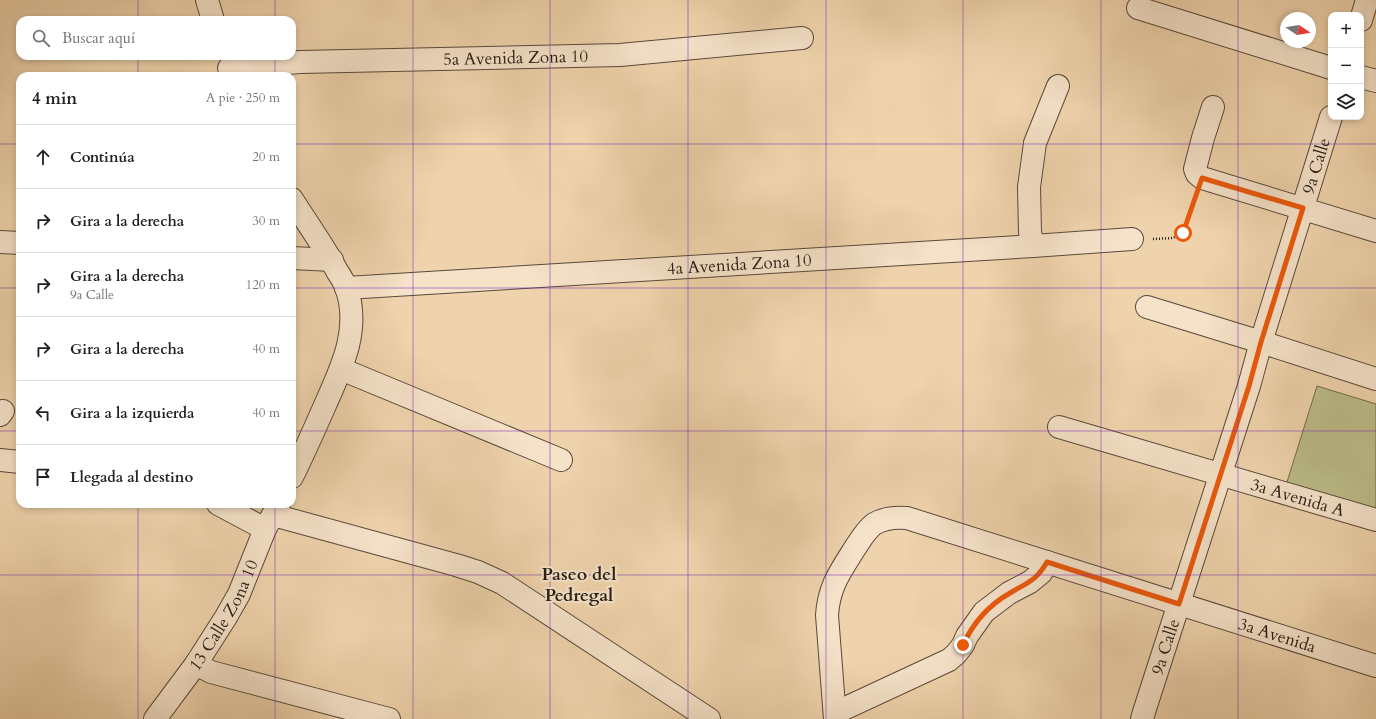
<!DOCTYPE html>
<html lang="es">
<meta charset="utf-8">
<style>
:root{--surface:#fff;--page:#f6f6f6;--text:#202124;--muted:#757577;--line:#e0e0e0}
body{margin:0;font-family:Cardo,serif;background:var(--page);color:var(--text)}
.controls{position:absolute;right:12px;top:12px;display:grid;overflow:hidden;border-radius:8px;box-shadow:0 2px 6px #0003}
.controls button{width:36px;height:36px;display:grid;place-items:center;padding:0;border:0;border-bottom:1px solid var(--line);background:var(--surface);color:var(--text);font:20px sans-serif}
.compass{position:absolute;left:1280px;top:12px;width:36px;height:36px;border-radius:50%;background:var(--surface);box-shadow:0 2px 6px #0003;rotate:102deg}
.stop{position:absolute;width:12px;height:12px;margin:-9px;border:3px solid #ea580c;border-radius:50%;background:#fff}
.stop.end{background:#ea580c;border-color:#fff;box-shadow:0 1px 4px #0008}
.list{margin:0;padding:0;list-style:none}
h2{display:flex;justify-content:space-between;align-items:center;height:52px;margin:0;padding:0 16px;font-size:17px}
h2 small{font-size:13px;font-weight:400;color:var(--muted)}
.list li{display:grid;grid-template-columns:26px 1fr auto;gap:12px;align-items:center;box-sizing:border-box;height:64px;padding:0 16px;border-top:1px solid var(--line)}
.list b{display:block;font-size:15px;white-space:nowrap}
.list p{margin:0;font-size:13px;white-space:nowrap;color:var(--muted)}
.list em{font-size:13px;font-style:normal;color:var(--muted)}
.icon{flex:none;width:22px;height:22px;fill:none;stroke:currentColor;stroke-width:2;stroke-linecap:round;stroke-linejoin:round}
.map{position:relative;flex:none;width:1376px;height:719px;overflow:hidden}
.search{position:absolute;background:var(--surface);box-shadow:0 2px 6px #0003;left:16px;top:16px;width:280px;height:44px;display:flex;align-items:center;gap:10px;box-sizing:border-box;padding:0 14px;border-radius:12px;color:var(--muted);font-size:15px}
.panel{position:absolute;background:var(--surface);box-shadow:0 2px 6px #0003;left:16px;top:72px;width:280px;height:436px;border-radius:12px}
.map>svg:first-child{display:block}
</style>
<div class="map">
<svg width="1376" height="719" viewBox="0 0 1376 719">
<rect width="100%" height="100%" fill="#efd3ac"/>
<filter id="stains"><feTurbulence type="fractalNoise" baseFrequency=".005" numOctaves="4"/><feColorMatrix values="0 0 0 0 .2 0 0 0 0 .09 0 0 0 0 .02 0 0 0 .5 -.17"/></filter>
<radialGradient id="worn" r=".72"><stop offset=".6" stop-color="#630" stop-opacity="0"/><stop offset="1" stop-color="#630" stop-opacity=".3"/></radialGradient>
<path fill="#bbbc88" stroke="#706c4e" d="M1317 386 1376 404V527L1282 498Z"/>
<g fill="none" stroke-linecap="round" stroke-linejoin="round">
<defs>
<g id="minor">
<path d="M207 0 213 20"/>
<path d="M1138 8 1331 68"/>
<path d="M1361 20 1367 0"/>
<path id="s1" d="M229 68 300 62 620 55 802 38"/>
<path d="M1361 77 1376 81"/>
<path d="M1213 107 1203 138 1195 169 1197 174 1202 178 1376 231"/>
<path d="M292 199C307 223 324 246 337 271 341 277 345 283 347 290 360 330 342 367 326 403 315 428 304 453 292 477"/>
<path d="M0 242 20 243"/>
<path d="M1033 246 1030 232 1029 187 1035 143 1058 86"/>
<path d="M292 258 332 260"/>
<path id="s2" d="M346 288 1033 246 1132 239"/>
<path d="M1147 307 1261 342 1376 379"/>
<path d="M341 369 561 460"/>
<path d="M0 415 3 411"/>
<path id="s3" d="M1059 427 1376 520"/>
<path d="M0 460 20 462"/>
<path d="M218 504 265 529"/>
<path d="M273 515 456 565 478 572 502 583 709 719"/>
<path d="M196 664 211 672 389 719"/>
<path d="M835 713 949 660 956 654 963 645 967 636 984 612 1009 593 1030 582 1041 573 1047 562"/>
<path id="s4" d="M155 719 196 664 226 617 239 594 265 529 279 504"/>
<path id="s5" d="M835 719 827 615C829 586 840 572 855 548 861 539 866 530 874 524 884 518 895 517 907 518L1376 666"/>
<path id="s6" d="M1142 719 1144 712 1249 386 1261 342 1331 117"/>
</g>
</defs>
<use href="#minor" stroke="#584a3a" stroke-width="24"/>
<path stroke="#251c14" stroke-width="2.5" stroke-dasharray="1 2" stroke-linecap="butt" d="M1153 239 1173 238 1183 233 1194 199"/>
<use href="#minor" stroke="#f5e2c9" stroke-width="22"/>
</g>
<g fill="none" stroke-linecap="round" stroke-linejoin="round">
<path stroke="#ea580c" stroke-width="5" d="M963 645C973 623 989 605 1010 593 1028 582 1036 581 1047 562L1179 604 1249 386 1261 342 1303 208 1202 178 1183 233"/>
</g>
<path fill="none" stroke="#7b2cbf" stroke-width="1" stroke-opacity="0.55" d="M138 0V20M275 0V20M413 0V719M550 0V719M688 0V719M826 0V719M963 0V719M1101 0V719M1238 0V719M138 56V76M275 56V76M0 144H20M292 144H1376M0 288H20M292 288H1376M0 431H20M292 431H1376M138 504V719M275 504V719M0 575H1376"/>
<g text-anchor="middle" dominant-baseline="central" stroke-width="4" stroke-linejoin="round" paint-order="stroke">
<g font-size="17" fill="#251c14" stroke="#f5e2c9">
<text stroke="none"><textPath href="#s1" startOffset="287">5a Avenida Zona 10</textPath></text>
<text stroke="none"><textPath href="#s6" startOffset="580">9a Calle</textPath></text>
<text stroke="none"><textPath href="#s2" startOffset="394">4a Avenida Zona 10</textPath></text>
<text stroke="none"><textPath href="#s3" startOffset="249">3a Avenida A</textPath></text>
<text stroke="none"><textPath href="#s4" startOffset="125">13 Calle Zona 10</textPath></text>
<text stroke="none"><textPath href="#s5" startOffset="631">3a Avenida</textPath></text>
<text stroke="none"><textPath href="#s6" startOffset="76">9a Calle</textPath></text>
</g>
<g font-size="18" font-weight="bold" fill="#251c14" stroke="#f5e2c9">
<text x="579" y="574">Paseo del<tspan x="579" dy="21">Pedregal</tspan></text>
</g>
</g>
<rect width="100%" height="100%" filter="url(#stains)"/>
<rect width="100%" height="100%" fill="url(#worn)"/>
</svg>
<div class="controls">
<button>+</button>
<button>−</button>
<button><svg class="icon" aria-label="layers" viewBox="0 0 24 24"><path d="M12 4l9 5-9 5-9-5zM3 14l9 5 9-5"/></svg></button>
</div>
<svg class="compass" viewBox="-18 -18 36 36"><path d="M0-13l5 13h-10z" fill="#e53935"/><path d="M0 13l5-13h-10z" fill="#757577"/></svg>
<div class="stop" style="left:1183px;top:233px"></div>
<div class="stop end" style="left:963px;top:645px"></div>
<div class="search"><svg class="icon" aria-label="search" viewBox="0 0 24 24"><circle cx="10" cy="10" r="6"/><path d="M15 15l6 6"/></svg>Buscar aquí</div>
<section class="panel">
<h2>4 min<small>A pie · 250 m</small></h2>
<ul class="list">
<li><svg class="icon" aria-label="ahead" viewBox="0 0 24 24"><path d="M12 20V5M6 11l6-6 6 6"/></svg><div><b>Continúa</b></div><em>20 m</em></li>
<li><svg class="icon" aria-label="right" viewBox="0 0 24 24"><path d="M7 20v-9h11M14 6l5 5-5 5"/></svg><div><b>Gira a la derecha</b></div><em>30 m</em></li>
<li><svg class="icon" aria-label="right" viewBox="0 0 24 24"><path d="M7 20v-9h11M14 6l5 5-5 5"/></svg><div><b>Gira a la derecha</b><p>9a Calle</p></div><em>120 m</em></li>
<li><svg class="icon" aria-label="right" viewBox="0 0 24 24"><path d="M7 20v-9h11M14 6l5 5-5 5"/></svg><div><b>Gira a la derecha</b></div><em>40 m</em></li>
<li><svg class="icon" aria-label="left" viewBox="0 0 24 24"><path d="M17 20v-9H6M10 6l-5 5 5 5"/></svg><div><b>Gira a la izquierda</b></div><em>40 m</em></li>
<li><svg class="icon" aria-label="arrive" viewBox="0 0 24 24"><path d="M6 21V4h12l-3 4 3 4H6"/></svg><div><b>Llegada al destino</b></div></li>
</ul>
</section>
</div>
